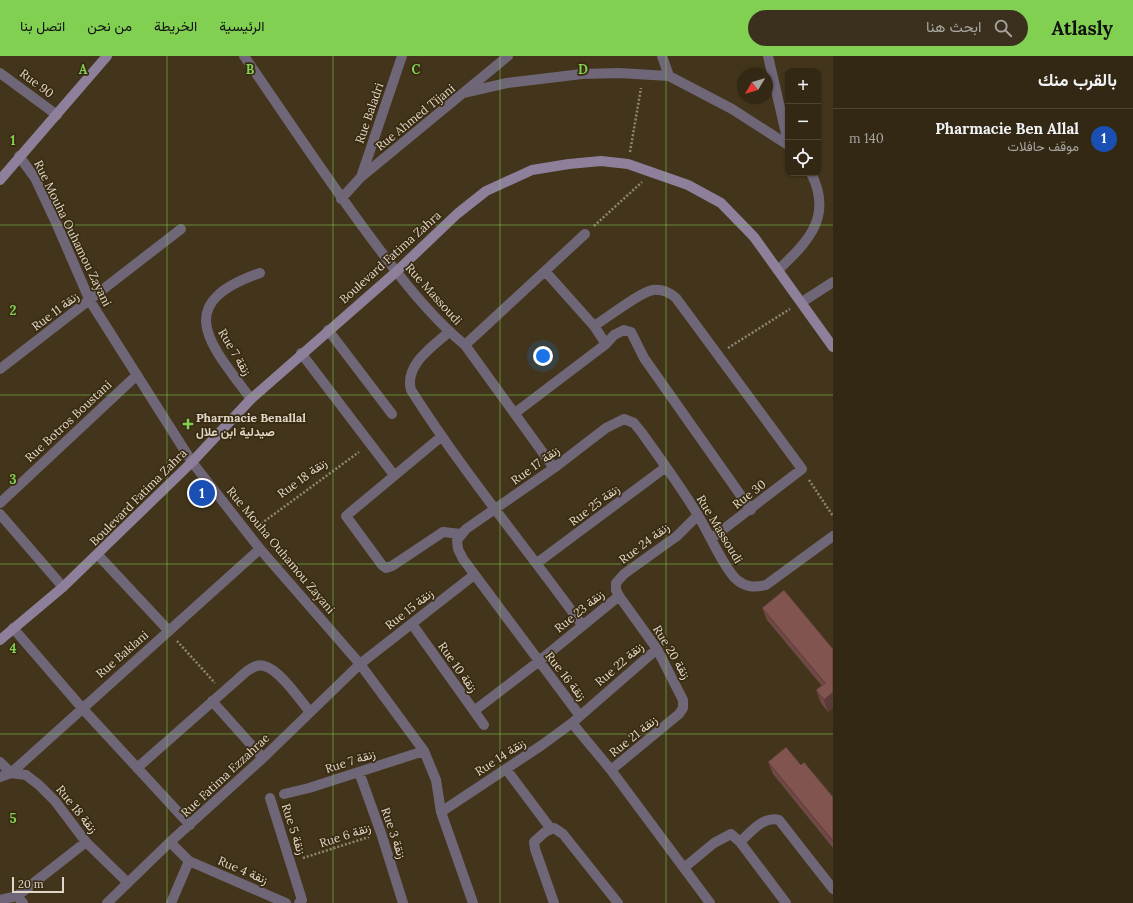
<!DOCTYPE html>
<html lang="ar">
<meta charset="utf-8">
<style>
:root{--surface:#322814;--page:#3a301d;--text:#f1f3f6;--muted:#a8a6a0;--line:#4d4434;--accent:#81d051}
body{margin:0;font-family:Lora,Vazirmatn,serif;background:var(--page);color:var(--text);direction:rtl}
.controls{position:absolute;right:12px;top:12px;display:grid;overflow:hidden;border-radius:8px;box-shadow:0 1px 3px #0004}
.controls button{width:36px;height:36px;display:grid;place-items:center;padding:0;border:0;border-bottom:1px solid var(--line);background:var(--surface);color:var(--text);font:20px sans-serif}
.compass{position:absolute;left:737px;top:12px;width:36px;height:36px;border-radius:50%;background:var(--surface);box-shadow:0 1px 3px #0004;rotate:232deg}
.scale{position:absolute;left:12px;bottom:10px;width:52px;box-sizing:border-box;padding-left:4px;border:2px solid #e0d7c8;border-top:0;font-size:11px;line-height:14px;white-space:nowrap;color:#e0d7c8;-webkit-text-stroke:3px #392b11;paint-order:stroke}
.you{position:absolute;left:543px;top:300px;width:14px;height:14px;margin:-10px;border:3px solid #fff;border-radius:50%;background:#1a73e8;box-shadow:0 0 0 6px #1a73e833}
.badge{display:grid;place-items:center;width:26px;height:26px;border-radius:50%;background:var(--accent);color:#fff;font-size:13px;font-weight:700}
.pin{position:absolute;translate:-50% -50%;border:2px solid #fff;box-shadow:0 1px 4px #0006}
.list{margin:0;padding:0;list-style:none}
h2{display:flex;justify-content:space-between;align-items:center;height:52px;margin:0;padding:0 16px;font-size:17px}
h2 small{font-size:13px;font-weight:400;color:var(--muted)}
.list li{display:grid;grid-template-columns:26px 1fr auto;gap:12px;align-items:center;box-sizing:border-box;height:60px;padding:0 16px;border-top:1px solid var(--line)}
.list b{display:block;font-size:15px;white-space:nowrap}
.list p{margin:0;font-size:13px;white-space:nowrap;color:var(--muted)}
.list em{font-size:13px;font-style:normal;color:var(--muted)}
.icon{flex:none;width:22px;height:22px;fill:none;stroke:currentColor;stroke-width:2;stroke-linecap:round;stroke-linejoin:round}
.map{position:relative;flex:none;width:833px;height:847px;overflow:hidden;direction:ltr}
header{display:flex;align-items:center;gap:24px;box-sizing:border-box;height:56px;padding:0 20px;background:var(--accent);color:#111}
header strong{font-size:19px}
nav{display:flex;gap:22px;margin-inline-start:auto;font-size:14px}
.search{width:280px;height:36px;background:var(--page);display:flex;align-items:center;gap:10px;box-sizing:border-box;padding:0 14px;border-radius:22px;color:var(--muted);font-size:15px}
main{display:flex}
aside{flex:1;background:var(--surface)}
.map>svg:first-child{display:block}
</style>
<header>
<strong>Atlasly</strong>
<div class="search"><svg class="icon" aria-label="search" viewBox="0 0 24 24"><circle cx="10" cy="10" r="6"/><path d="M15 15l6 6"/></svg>ابحث هنا</div>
<nav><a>الرئيسية</a><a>الخريطة</a><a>من نحن</a><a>اتصل بنا</a></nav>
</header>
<main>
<aside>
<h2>بالقرب منك<small></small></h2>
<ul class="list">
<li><span class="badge" style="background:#1a4fb4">1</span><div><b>Pharmacie Ben Allal</b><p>موقف حافلات</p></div><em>140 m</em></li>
</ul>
</aside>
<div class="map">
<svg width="833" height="847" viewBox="0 0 833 847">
<rect width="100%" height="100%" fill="#43351b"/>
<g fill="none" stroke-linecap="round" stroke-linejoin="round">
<path stroke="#928672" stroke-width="2.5" stroke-dasharray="2 2" stroke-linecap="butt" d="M630 96 641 32
M594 170 642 126
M728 292 790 253
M809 424 833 460
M258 470 359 396
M177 585 215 627
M303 802 369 781"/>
<path stroke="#6f6677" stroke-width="10" d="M244 0C289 65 332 131 380 194 405 228 433 263 465 289L554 412
M662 0 669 20
M768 0 788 86
M0 17 57 59
M463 37 507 27 582 18 619 17 669 20 732 53 788 89
M19 100 35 122 57 169 90 245 192 406 260 493 360 608 424 695 436 724 441 756 473 847
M361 121 402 0
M341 143 360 122 508 0
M778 214C809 185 833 160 811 117
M545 215 594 270 606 288 614 279 624 274 631 276 644 302 751 454
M802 246 833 226
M594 270C607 262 640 236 653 234 662 233 669 236 676 242L802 413 712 482
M328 274 392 358
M449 276C433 290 404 309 411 334 463 416 525 490 582 569
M465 289 585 178
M301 297 394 419
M0 313 181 173
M251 343C211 289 170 248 260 217
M515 357 606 288
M442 380 346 460 382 509 386 512 392 510 443 476 461 478
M0 447 137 319
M0 458 63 531
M98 499 169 575
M537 507 666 411
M412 568 484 669
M13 572 82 652 190 769
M212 645 263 702
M474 655 538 606 619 540
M580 660 657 593
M0 706 11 717 26 719 39 729 55 745 86 786 128 827
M137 712 247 615C253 611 258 608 264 610 279 613 300 644 310 656
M506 713 551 773
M611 714 679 658 683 652V644L657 593 619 540 616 534V527L624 518 677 480 698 459
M359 716 381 777 403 847
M0 721 11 717 260 493
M284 738 309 732 424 695
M270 742 302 844 299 847
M441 756 542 689 572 667
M170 786 189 805 171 847
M740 786C750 777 764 759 779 764L833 833
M189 805 286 847
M685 811 714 787 731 778 740 786 786 847
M17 840 86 786
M0 844 17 840 23 847
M107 847 170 786 263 702 360 608 474 519
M554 847 535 793 534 786 545 776 554 772 563 778 618 847
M710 847 611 714 572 667 580 660 463 503 458 493 457 484 466 473 554 412 606 372 624 363 634 367 642 377C661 404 682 432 699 461 708 476 725 514 737 524 746 531 754 532 766 529L833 480"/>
<path stroke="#8e809b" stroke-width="10" d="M0 124 107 0
M0 584 63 531 192 406 251 343 396 216 457 158 486 135 532 114 569 108 601 105 628 108 688 129 721 147 754 181 833 291"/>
</g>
<path fill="#704845" d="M762 552 833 593V652L828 656 821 647 816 634 822 630 767 564Z
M768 706 801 709 833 741V792L773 718Z"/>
<path fill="#5b3b38" d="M833 636V652L828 656 824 644Z"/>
<path fill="#825450" stroke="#5b3b38" d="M784 534 833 593V636L824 644 816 634 825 627 762 552Z
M786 691 801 709 804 706 833 741V785L768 706Z"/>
<path fill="none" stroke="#81d051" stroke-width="1" stroke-opacity="0.55" d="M167 0V847M333 0V847M500 0V847M666 0V847M0 169H833M0 339H833M0 508H833M0 678H833"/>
<path fill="#81d051" stroke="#392b11" stroke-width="1.5" d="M186 362h4v4h4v4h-4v4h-4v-4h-4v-4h4z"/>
<g text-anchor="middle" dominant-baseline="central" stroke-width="3.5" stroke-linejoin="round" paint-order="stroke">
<g font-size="12" fill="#e0d7c8" stroke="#392b11">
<text transform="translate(37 27) rotate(37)">Rue 90</text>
<text transform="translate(369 57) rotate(-71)">Rue Baladri</text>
<text transform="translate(415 61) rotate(-39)">Rue Ahmed Tijani</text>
<text transform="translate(73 177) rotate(64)">Rue Mouha Ouhamou Zayani</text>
<text transform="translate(390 201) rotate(-42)">Boulevard Fatima Zahra</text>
<text transform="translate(434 238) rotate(48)">Rue Massoudi</text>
<text transform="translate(55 255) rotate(-37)">Rue 11 زنقة</text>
<text transform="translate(235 296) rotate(59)">Rue 7 زنقة</text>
<text transform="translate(68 365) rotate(-43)">Rue Botros Boustani</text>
<text transform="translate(535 409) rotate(-36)">Rue 17 زنقة</text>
<text transform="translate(302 422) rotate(-36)">Rue 18 زنقة</text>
<text transform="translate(749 438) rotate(-38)">Rue 30</text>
<text transform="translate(138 441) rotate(-45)">Boulevard Fatima Zahra</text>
<text transform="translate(594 449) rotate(-37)">Rue 25 زنقة</text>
<text transform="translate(720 473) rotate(59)">Rue Massoudi</text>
<text transform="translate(644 487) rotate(-37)">Rue 24 زنقة</text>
<text transform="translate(281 494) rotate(50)">Rue Mouha Ouhamou Zayani</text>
<text transform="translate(409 553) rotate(-38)">Rue 15 زنقة</text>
<text transform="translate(579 555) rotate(-39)">Rue 23 زنقة</text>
<text transform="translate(672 596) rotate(59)">Rue 20 زنقة</text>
<text transform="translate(122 598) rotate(-41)">Rue Baklani</text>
<text transform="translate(619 608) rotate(-41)">Rue 22 زنقة</text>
<text transform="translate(458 611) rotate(55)">Rue 10 زنقة</text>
<text transform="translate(566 620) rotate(52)">Rue 16 زنقة</text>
<text transform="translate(633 680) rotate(-39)">Rue 21 زنقة</text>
<text transform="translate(500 701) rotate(-33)">Rue 14 زنقة</text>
<text transform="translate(350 705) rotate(-18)">Rue 7 زنقة</text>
<text transform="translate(225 719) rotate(-43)">Rue Fatima Ezzahrae</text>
<text transform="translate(77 753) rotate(51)">Rue 18 زنقة</text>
<text transform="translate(294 773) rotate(72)">Rue 5 زنقة</text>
<text transform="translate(394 777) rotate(71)">Rue 3 زنقة</text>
<text transform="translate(345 779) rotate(-18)">Rue 6 زنقة</text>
<text transform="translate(243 814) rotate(23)">Rue 4 زنقة</text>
</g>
<g font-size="12" font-weight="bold" fill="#e0d7c8" stroke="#392b11" text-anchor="start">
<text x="196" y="361">Pharmacie Benallal<tspan x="196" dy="14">صيدلية ابن علال</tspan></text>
</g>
</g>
<g font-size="13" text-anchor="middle" font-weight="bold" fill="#81d051" stroke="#392b11" stroke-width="3.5" stroke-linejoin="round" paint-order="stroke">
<text x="83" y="18">A</text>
<text x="250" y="18">B</text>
<text x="416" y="18">C</text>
<text x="583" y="18">D</text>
<text x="13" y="89">1</text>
<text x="13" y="259">2</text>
<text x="13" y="428">3</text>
<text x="13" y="597">4</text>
<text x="13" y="767">5</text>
</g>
</svg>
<div class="controls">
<button>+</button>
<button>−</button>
<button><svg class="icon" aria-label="locate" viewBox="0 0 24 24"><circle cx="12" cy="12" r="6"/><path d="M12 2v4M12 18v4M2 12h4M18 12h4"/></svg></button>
</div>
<svg class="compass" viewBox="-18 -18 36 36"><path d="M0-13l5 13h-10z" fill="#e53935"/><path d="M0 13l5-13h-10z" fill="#a8a6a0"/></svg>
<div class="scale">20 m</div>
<div class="you"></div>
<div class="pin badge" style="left:202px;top:437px;background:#1a4fb4">1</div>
</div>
</main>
